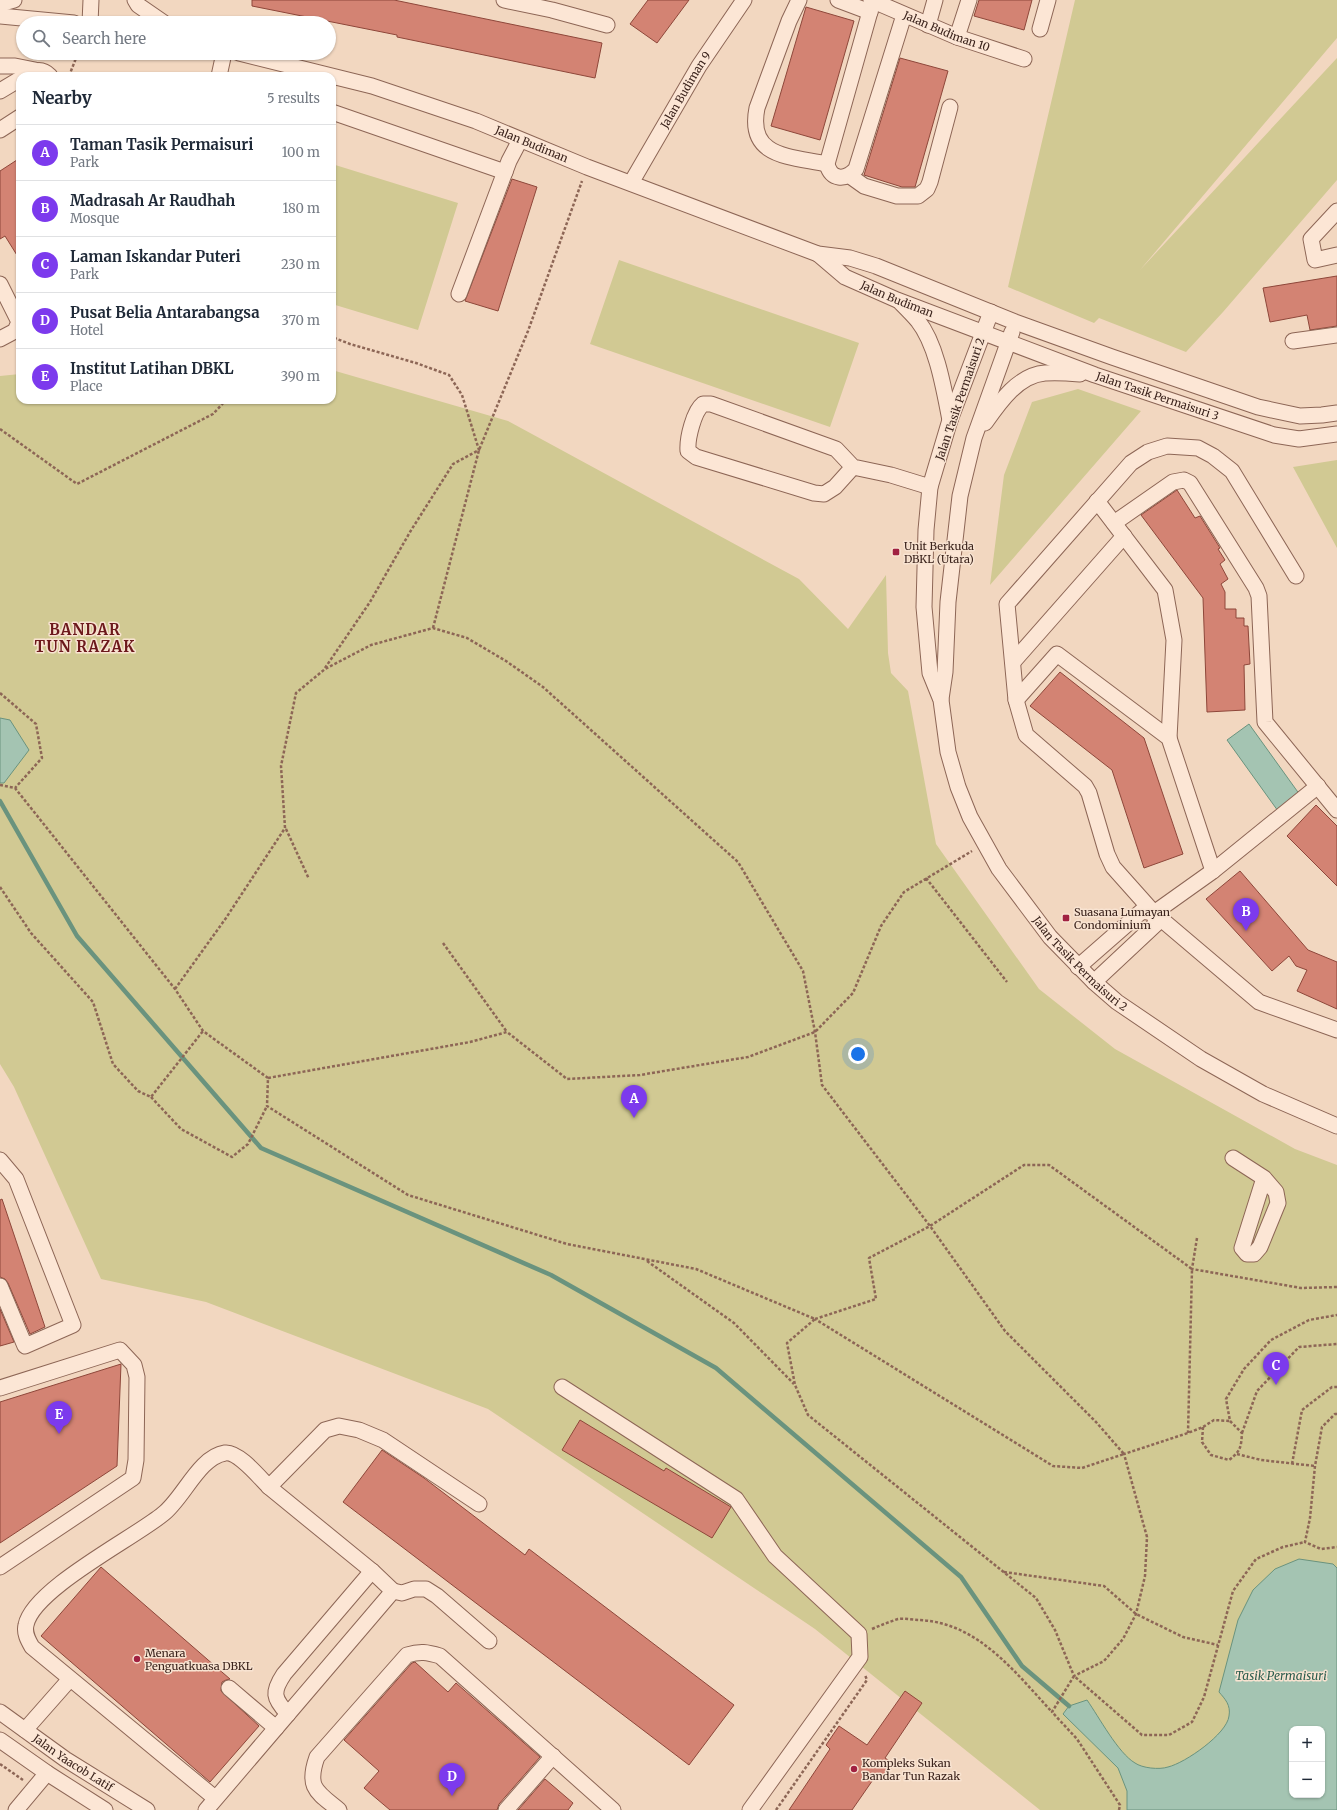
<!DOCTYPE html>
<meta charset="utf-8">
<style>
:root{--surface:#fff;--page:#f6f6f7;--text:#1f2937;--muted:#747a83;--line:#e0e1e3;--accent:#7c3aed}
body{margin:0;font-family:Merriweather,serif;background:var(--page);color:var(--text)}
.controls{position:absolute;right:12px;bottom:12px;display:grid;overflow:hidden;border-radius:8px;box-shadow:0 1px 3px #0004}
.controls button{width:36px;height:36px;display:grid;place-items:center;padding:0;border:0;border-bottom:1px solid var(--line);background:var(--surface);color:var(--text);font:20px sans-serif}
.you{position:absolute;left:858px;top:1054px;width:14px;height:14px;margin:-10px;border:3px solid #fff;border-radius:50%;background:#1a73e8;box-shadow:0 0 0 6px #1a73e833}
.badge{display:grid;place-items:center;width:26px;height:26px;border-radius:50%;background:var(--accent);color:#fff;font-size:13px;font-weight:700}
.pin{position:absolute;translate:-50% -33px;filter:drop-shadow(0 1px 2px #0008)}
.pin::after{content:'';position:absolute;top:21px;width:14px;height:12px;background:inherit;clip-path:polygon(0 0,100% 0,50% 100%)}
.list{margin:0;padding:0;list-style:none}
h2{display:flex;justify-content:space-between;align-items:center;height:52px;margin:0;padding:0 16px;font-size:17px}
h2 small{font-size:13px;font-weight:400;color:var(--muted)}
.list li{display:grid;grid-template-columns:26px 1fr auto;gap:12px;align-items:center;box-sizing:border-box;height:56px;padding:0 16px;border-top:1px solid var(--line)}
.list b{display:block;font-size:15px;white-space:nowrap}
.list p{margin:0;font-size:13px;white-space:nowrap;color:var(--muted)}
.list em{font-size:13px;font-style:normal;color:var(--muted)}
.icon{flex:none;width:22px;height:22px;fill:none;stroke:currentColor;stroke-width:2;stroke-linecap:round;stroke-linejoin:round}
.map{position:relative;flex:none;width:1337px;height:1810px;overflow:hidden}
.search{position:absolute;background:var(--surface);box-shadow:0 1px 3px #0004;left:16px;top:16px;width:320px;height:44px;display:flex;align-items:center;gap:10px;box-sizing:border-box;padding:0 14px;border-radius:22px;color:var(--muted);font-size:15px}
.panel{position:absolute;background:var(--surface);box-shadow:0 1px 3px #0004;left:16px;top:72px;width:320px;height:332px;border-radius:12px}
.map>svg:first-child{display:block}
</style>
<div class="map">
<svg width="1337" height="1810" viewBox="0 0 1337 1810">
<rect width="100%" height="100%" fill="#f2d7c0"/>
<path fill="#d1c993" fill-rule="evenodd" d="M1075 0H1337V38L1140 270 1337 58V180L1223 312 1186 352 1099 318 1094 323 1008 287Z
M332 164 458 203 418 330 332 304Z
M619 260 859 343 830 427 590 344Z
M332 370 508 421 799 579 848 629 886 575 888 653 891 673 908 691 936 844 1039 989 1115 1049 1295 1149 1337 1165V1810H1040L815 1629 488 1409 206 1302 101 1279 14 1087 0 1064V376L20 374V400H332ZM1292 1729H1322V1795H1292Z
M1078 389 1141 411 990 585 1004 475 1032 402Z
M1337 460V548L1293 467Z"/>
<path fill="#a4c4b2" stroke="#6a937e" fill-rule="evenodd" d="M0 718 10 720 29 750 4 783H0Z
M1249 724 1300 795 1278 811 1227 740Z
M1299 1559 1333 1564 1337 1568V1810H1127V1791L1118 1768 1063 1714 1069 1706 1087 1700C1099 1717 1118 1753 1135 1763 1142 1768 1159 1770 1168 1767 1185 1763 1227 1734 1229 1716 1231 1705 1225 1699 1219 1692L1238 1620 1253 1590 1275 1569ZM1292 1729H1322V1795H1292Z"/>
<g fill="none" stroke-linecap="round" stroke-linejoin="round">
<path stroke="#6a937e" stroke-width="4.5" d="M0 801 77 936 261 1148 551 1275 716 1368 961 1577 1022 1666 1069 1706"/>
</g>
<path fill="#d38373" stroke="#8e473a" d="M252 0H394L602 43 595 78 397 37V35L252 6Z
M648 0H689L657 43 630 24Z
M979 0H1032L1024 30 974 16Z
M806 7 854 21 820 140 771 126Z
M900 58 948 71 915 187H902L864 175Z
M20 158V260L5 236 0 239V171Z
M512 179 537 187 498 311 465 301Z
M1337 276V326L1310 330 1307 315 1270 322 1263 288Z
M1177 490 1195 518 1200 516 1220 548 1218 549 1225 560 1220 564 1228 579 1221 584 1225 592V609H1236V618H1244V626H1248L1250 664 1244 665 1245 710 1207 712 1203 598 1141 515Z
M1060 672 1144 738 1183 854 1144 868 1112 770 1030 706Z
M1316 805 1337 826V886L1287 836Z
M1240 871 1308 950 1337 962V1009L1297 991 1307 970 1296 966 1289 956 1272 971 1206 899Z
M2 1199 45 1327 30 1334 8 1283 5 1279 0 1277V1200Z
M0 1309 14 1342 0 1346Z
M121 1364 117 1466 0 1543V1402Z
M580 1420 664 1471 666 1468 731 1507 712 1538 562 1450Z
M382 1450 424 1478 525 1555 529 1549 734 1705 689 1765 343 1502Z
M101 1567 230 1679 226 1680 222 1682 221 1691 259 1726 210 1782 41 1636Z
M415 1662 448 1692 456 1683 540 1757 499 1804 497 1810H390L364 1788 379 1771 344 1740 412 1663Z
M905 1691 922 1703 885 1758 894 1764 884 1778 877 1774 852 1810H789L830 1749 826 1745 839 1726 867 1745Z
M545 1779 573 1803 568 1810H518Z"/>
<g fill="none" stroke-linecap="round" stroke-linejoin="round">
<defs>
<g id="minor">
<path d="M135 0 138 5 164 23"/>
<path d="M504 0 552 10 607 25"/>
<path d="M799 0 789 21 757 108C747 158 790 156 827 164"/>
<path d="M838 0 870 12"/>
<path id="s1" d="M871 0 957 37 1024 59"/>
<path d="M873 1 827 164C831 180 845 181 856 169L904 15"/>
<path d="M0 4 14 0"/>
<path d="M0 16 74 23"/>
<path d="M90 23 91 0"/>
<path d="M928 25 935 0"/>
<path d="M1040 29 1048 0"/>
<path d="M957 37 969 0"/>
<path id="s2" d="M239 53 372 86 476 121 587 167 818 254 850 258 876 266 1015 322 1112 357 1258 407 1300 416 1322 415 1337 413"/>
<path d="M0 66H15L35 70"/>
<path d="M26 75C35 70 42 68 50 76"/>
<path d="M219 76 224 53"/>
<path d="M0 91 20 79"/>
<path d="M332 112 505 172"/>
<path d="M0 130 20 117"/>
<path d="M850 176 864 186 897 196H918L927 189 930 182 950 107"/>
<path id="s3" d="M631 183 699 66 744 0"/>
<path d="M1337 211 1311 239 1315 260 1337 255"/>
<path id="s4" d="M818 254 845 277 897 300 1095 375 1274 435 1299 439 1337 434"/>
<path d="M0 284 19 322 15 331 0 339"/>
<path d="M459 294 509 161 520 140"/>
<path d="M901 303C907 309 913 315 918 321 937 345 944 390 950 420"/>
<path id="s5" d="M991 312 950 420 930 487 926 530 924 607 930 673 941 700 948 752 958 787 970 817 999 869 1050 937 1094 982 1117 1002 1201 1059 1263 1094 1337 1126"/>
<path d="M1293 341 1337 335"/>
<path d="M985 423C999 403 1018 375 1045 373 1057 372 1069 373 1080 374"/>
<path d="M853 467 835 487 824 494 814 493 696 457 688 451C687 438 694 411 703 404H711L836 449 853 467 891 475 930 487"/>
<path d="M1097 501 1165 590 1174 640 1169 738"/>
<path d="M1114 523 1173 482 1184 480 1190 483 1256 588 1259 596 1265 722 1337 810"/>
<path d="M1296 576 1232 471 1213 456 1198 448 1167 446 1148 452 1131 463 1007 604 1016 700 1026 735 1085 786 1089 793 1107 854 1113 867 1154 913 1259 1002 1337 1030"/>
<path d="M1013 662 1124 536"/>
<path d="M941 699 945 672 948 602 960 496 974 438 1012 332"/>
<path d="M1016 700 1057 654 1169 738 1213 871"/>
<path d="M1078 967 1142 911 1154 913 1213 871 1318 786"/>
<path d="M1094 982 1156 924 1154 913"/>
<path d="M1233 1158 1264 1178 1276 1192 1278 1203 1260 1247 1254 1254H1247L1242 1248 1264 1178"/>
<path d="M0 1160 16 1179 73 1325 25 1346 0 1286"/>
<path d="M562 1387 736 1499 775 1556 859 1634 860 1657 750 1810"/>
<path d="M0 1388 120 1350 134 1365 137 1377 136 1460 133 1478 0 1567"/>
<path d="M393 1591 402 1593 414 1589H426L437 1596 489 1641"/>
<path d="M229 1688 276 1728"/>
<path id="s6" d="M0 1712 65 1759 147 1810"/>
<path d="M288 1714C273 1698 272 1692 284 1674L372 1571"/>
<path d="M25 1730 70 1679"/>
<path d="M0 1740 47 1773 105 1810"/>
<path d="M215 1798 32 1647C28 1640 24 1633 26 1625 33 1589 134 1538 163 1514 183 1499 199 1457 225 1453 238 1451 260 1478 269 1487L325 1430 339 1426 359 1430 383 1440 479 1504"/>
<path d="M16 1810 47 1773"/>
<path d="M206 1810 393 1591 372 1571 269 1487"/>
<path d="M339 1810C317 1792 306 1788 317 1757L407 1655C420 1651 427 1652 440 1656L613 1810"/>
<path d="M506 1810 553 1756"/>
</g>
</defs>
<use href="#minor" stroke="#8d6656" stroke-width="17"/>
<path stroke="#8d6656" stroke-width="2.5" stroke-dasharray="3 2" stroke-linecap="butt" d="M69 76 78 53
M0 429 77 484 213 414 226 400
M433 628 479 450 528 331 582 181
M325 668 370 602 410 532 453 464 479 450 462 395 449 375 416 363 350 344 332 337
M0 693 36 724 42 758 15 788
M0 785 15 788 175 989 203 1031 268 1078 267 1106 408 1195 567 1244 696 1269 815 1319 787 1343 795 1385 808 1415 1036 1598 1055 1630 1074 1676 1104 1661 1123 1639 1136 1614 1145 1576 1147 1537 1124 1454 1188 1433 1203 1427 1214 1420 1230 1421
M286 829 309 879
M926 878 1007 982
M0 887 31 933 93 1002 113 1064 138 1091 151 1097 203 1031
M443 943 507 1032
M175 989 226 918 285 828 281 766 296 693 325 669 371 645 433 628 467 638 506 661 543 687 738 862 803 971 815 1032 822 1085 930 1226 1005 1331 1096 1422 1124 1454 1082 1468 1053 1466 815 1319
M268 1078 470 1042 507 1032 567 1079 640 1075 748 1057 815 1032 853 993 881 926 904 892 972 851
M151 1097 181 1129 232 1157 248 1144 267 1106
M1197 1238 1192 1269 1301 1288 1337 1287
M647 1261 734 1323 794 1384
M815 1319 876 1299 869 1258 930 1226 1024 1165H1049L1192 1269 1188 1433
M1337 1414H1335L1322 1427 1315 1466 1310 1518 1305 1542 1321 1549 1337 1547
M1203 1427 1202 1442 1211 1455 1229 1460C1241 1451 1241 1447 1242 1433L1230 1421 1226 1399 1244 1369 1271 1340 1309 1320 1337 1315
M1242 1433 1257 1391 1299 1347 1337 1344
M1237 1454 1261 1460 1315 1466
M1292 1464 1302 1410 1332 1387H1337
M1004 1572 1104 1586 1136 1614 1183 1637 1218 1645
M872 1629C881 1625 889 1622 898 1619 905 1618 913 1620 920 1620 978 1623 1015 1672 1052 1712
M0 1764 23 1780
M776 1810 867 1680 865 1675
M1119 1810 1120 1805 1077 1739 1052 1712 1074 1676 1142 1735H1169L1192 1722 1204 1697 1233 1591 1256 1559 1283 1547 1305 1542"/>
<use href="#minor" stroke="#fce6d5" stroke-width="15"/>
</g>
<g fill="#a12141" stroke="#f8e3d1" stroke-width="1.5">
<rect x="892" y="548" width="8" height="8" rx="2"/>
<rect x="1062" y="914" width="8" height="8" rx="2"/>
<circle cx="137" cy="1659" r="4"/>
<circle cx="854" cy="1769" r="4"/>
</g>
<g text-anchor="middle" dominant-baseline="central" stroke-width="3" stroke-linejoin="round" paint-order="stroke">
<g font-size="11" fill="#3b231c" stroke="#f8e3d1">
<text stroke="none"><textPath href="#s1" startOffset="82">Jalan Budiman 10</textPath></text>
<text stroke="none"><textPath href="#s3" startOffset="108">Jalan Budiman 9</textPath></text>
<text stroke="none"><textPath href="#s2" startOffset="307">Jalan Budiman</textPath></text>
<text stroke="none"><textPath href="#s4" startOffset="92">Jalan Budiman</textPath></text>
<text stroke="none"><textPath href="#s4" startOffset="370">Jalan Tasik Permaisuri 3</textPath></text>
<text transform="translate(960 399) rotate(-71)">Jalan Tasik Permaisuri 2</text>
<text stroke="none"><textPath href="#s5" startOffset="707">Jalan Tasik Permaisuri 2</textPath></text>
<text stroke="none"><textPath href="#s6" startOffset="89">Jalan Yaacob Latif</textPath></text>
</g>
<g font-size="11" fill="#3b231c" stroke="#f8e3d1" text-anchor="start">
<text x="904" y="546">Unit Berkuda<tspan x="904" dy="13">DBKL (Utara)</tspan></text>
<text x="1074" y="912">Suasana Lumayan<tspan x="1074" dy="13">Condominium</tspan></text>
<text x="145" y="1653">Menara<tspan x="145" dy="13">Penguatkuasa DBKL</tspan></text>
<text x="862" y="1763">Kompleks Sukan<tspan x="862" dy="13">Bandar Tun Razak</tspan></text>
</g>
<g font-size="12" font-style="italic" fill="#2a5c4d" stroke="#f8e3d1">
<text x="1281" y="1675">Tasik Permaisuri</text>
</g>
<g font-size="15" font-weight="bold" letter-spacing="1" fill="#6c181b" stroke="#f8e3d1">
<text x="85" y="629">BANDAR<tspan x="85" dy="17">TUN RAZAK</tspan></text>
</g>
</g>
</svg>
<div class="controls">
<button>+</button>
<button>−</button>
</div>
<div class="you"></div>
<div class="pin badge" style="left:634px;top:1118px">A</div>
<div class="pin badge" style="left:1246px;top:931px">B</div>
<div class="pin badge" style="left:1276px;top:1385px">C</div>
<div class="pin badge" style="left:452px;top:1796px">D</div>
<div class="pin badge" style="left:59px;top:1434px">E</div>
<div class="search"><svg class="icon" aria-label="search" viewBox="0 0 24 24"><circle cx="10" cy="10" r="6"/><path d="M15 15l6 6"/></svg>Search here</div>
<section class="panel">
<h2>Nearby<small>5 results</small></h2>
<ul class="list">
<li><span class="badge">A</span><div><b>Taman Tasik Permaisuri</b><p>Park</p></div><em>100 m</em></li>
<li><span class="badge">B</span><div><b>Madrasah Ar Raudhah</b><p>Mosque</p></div><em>180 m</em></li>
<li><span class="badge">C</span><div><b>Laman Iskandar Puteri</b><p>Park</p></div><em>230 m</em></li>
<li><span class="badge">D</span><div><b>Pusat Belia Antarabangsa</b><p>Hotel</p></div><em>370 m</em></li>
<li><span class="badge">E</span><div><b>Institut Latihan DBKL</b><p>Place</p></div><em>390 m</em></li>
</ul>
</section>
</div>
